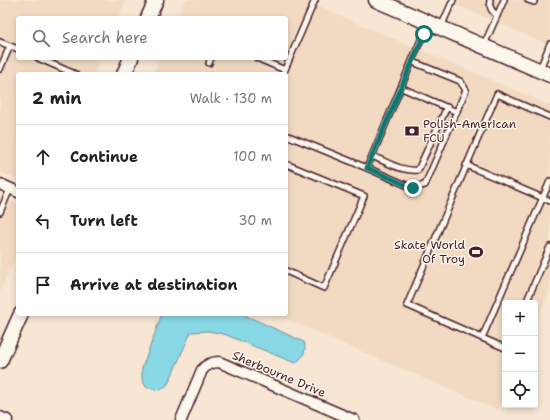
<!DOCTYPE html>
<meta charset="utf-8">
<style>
:root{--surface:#fff;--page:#f2f2f2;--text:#202124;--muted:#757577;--line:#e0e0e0}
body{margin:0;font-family:"Shantell Sans",sans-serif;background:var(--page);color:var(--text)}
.controls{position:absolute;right:12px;bottom:12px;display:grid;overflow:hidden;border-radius:4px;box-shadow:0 2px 6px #0003}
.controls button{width:36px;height:36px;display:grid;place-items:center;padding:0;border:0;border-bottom:1px solid var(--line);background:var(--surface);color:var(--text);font:20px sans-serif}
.stop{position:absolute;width:12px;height:12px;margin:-9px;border:3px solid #0f766e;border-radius:50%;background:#fff}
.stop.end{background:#0f766e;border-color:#fff;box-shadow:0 1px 4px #0008}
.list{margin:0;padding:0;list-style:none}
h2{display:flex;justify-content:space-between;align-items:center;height:52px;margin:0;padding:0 16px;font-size:17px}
h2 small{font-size:13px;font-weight:400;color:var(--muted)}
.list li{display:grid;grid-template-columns:26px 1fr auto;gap:12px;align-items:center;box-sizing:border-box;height:64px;padding:0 16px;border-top:1px solid var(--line)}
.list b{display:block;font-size:15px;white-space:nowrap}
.list em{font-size:13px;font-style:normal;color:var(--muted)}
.icon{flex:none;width:22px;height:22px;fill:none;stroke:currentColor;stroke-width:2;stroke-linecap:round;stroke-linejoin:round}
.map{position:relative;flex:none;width:550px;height:420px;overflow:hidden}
.search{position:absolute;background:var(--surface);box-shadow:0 2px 6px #0003;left:16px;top:16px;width:272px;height:44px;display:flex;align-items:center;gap:10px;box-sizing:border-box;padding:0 14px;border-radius:4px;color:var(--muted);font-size:15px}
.panel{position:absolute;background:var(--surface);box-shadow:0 2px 6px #0003;left:16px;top:72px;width:272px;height:244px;border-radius:4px}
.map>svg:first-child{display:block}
</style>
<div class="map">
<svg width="550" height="420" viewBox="0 0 550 420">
<rect width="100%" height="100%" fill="#f6e6d3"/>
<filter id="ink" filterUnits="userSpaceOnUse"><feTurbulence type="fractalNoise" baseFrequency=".025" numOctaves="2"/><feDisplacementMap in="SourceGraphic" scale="8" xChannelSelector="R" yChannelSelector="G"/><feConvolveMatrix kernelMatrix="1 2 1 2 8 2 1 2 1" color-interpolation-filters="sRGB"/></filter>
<g filter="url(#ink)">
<path fill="#f2dac2" d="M0 0H126L118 18H18V58H101L94 74H18V180L0 172Z
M185 0H303L550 105V290L535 324V303H505V393L498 410 274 314H286V74H153L160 58H286V18H177Z
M444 0H550V46L487 18Z
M0 196 18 204V250L0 292Z"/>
<path fill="#89d8e6" stroke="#708e9b" d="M162 314H242L304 342C307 351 303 358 295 363L224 334 208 331 191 332 168 384 161 390 153 389 146 387 142 379V368Z"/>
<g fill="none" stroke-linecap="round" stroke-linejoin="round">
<defs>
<path id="service" d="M490 0C489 8 492 11 497 16
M528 0 534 2
M441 27 453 0
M0 42 18 49
M484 45 504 0
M38 58 75 74
M257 58 285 70
M413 62 460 81 466 90 425 185 413 188 367 168 428 23
M209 63 211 58
M0 69 10 46
M540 69 550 44
M283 74 315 0
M402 88 457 112
M286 135 367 168
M372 156C387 162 402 172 418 170L447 107
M286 164 364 196 324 288 286 271
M466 165 550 201
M0 212 10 189
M526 303 550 247
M482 338 550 181
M505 348 407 305 497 94 550 117"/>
<path id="minor" d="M0 184 18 192
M0 417 7 420
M181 420 202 370C207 364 212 362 219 362L354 420"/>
<path id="secondary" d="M376 0 550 75
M148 18 156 0
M124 74 131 58
M0 361 21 314"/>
</defs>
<use href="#service" stroke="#4a1f2b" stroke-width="8"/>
<use href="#minor" stroke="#4a1f2b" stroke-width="13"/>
<use href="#secondary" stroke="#4a1f2b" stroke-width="17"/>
<use href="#service" stroke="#fbf7ec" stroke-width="5"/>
<use href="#minor" stroke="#fbf7ec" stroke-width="10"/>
<use href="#secondary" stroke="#fbf7ec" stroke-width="14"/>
</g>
</g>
<g fill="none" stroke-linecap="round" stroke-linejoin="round" filter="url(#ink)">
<path stroke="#0f766e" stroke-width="5" d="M413 188 367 168 424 34"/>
</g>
<defs>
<symbol id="bank-bare" viewBox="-9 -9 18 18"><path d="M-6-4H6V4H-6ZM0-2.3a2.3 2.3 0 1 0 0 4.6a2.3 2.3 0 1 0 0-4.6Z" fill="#4a1f2b" stroke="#fbf7ec" stroke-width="2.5" paint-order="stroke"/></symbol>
<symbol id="stadium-bare" viewBox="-9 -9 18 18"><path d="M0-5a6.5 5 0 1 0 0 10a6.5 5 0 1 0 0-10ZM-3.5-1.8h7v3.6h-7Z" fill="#4a1f2b" stroke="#fbf7ec" stroke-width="2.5" paint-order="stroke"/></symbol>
</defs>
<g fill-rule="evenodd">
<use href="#bank-bare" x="402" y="121" width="20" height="20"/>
<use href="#stadium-bare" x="466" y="242" width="20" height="20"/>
</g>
<g text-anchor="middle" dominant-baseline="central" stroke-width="3" stroke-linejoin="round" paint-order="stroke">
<g font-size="12" fill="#4a1f2b" stroke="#fbf7ec" text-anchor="start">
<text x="423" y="124">Polish-American<tspan x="423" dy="14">FCU</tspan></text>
<text x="465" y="245" text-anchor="end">Skate World<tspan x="465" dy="14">Of Troy</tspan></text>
</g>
<g font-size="12" fill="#4a1f2b" stroke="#fbf7ec">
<text transform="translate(279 374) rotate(23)">Sherbourne Drive</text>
</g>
</g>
</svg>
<div class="controls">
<button>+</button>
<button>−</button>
<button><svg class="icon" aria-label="locate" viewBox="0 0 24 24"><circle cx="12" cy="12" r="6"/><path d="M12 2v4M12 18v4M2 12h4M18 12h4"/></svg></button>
</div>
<div class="stop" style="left:424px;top:34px"></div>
<div class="stop end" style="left:413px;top:188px"></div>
<div class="search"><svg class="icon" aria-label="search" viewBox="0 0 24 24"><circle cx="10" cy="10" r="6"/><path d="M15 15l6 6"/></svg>Search here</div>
<section class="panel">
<h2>2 min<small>Walk · 130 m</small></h2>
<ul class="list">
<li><svg class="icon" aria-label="ahead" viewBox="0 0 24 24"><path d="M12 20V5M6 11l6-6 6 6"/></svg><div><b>Continue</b></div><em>100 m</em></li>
<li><svg class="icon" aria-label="left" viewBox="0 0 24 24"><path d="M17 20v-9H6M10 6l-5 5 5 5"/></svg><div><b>Turn left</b></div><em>30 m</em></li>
<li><svg class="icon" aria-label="arrive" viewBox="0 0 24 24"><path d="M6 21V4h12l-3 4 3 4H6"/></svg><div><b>Arrive at destination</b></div></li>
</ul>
</section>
</div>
